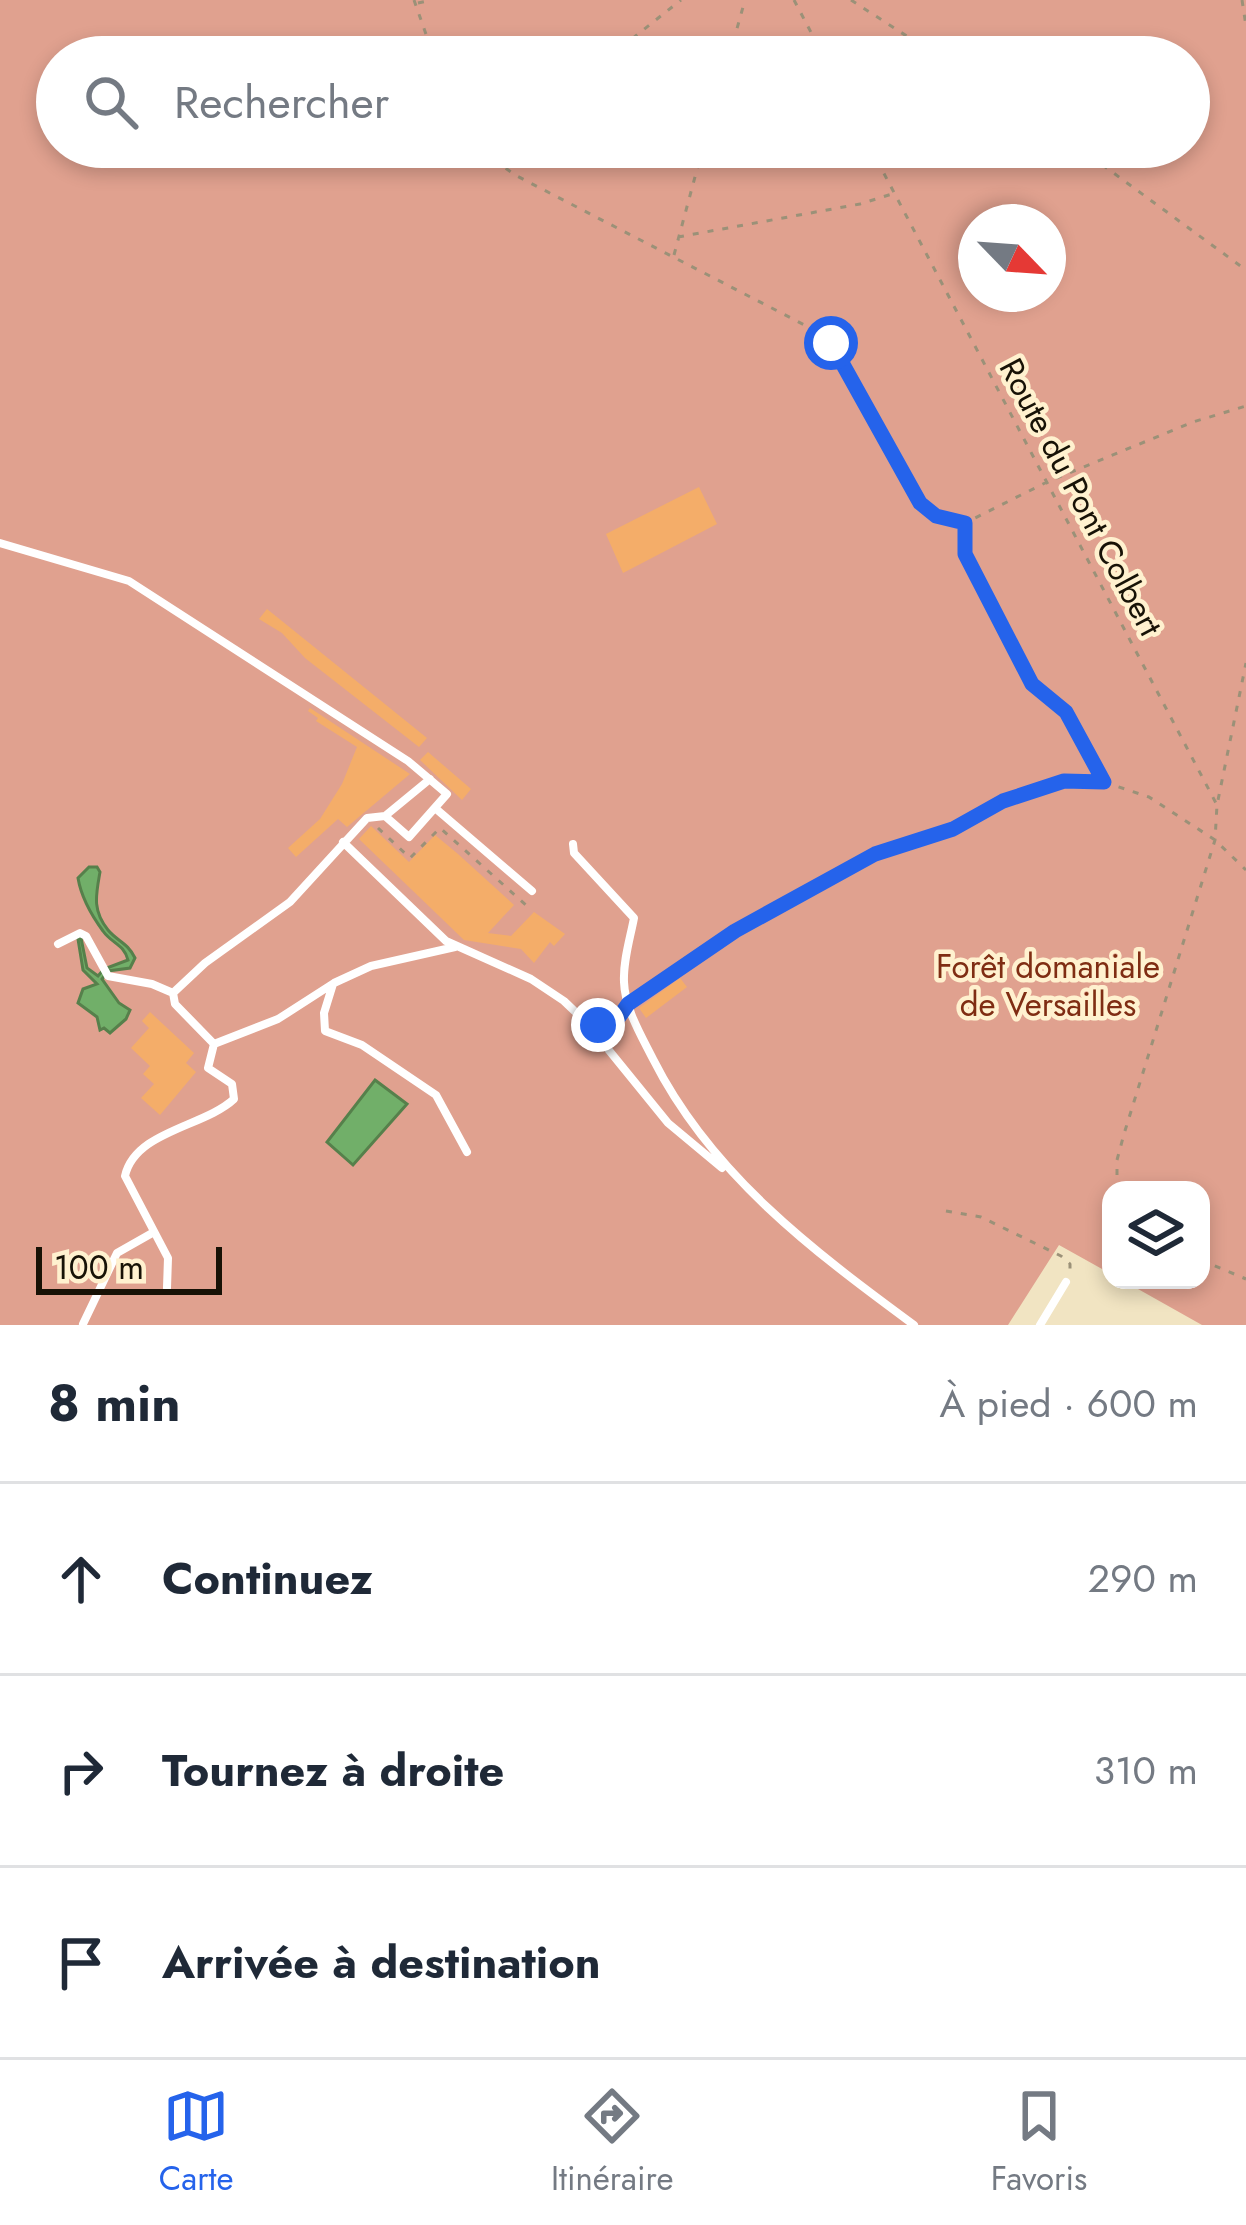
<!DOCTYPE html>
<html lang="fr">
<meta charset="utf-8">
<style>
:root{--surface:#fff;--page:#f2f2f3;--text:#1f2937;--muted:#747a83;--line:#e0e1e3;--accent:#2563eb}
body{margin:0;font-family:Jost,sans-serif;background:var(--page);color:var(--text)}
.controls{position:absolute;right:36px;bottom:36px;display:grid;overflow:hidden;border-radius:24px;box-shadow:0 6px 18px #0003}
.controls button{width:108px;height:108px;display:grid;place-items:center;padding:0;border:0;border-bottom:3px solid var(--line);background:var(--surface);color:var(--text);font:60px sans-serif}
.compass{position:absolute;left:958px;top:204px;width:108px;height:108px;border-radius:50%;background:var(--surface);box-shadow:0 6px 18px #0003;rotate:115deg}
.scale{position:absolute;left:36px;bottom:30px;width:186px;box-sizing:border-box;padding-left:12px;border:6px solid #171206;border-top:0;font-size:33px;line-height:42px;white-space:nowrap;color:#171206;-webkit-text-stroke:9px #fff1cf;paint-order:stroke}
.stop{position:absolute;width:36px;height:36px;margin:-27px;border:9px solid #2563eb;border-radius:50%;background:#fff}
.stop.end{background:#2563eb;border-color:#fff;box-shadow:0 3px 12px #0008}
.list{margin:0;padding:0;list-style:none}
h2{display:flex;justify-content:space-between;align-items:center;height:156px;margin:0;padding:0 48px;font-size:51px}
h2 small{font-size:39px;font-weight:400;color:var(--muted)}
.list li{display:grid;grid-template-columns:78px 1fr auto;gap:36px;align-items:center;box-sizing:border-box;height:192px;padding:0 48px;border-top:3px solid var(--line)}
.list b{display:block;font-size:45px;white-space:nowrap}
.list em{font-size:39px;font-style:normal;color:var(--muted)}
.icon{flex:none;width:66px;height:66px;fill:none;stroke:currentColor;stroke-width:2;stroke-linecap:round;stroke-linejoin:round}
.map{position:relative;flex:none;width:1246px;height:1325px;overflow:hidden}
.search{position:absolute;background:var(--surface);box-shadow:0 6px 18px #0003;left:36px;right:36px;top:36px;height:132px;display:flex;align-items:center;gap:30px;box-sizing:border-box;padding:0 42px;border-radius:66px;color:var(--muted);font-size:45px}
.sheet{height:732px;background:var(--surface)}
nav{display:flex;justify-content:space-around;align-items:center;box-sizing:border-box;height:168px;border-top:3px solid var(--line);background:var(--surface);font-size:33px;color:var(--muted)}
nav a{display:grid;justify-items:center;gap:6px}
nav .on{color:var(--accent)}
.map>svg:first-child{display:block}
</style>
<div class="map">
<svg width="1246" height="1325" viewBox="0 0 1246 1325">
<rect width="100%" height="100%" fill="#f1e4c2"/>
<path fill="#e0a18f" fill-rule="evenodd" d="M0 0H1246V1325H1202L1122 1280H1201V1190H1111V1274L1059 1245 1008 1325H0ZM57 57H1189V147H57ZM976 222H1048V294H976Z"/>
<path fill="#71af69" stroke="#56804b" stroke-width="3" d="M89 867H97L100 872C96 895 92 910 108 930 117 941 128 943 135 958L130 968 108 971 102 979 119 1003 130 1010 126 1019 110 1033 104 1028 100 1030 97 1017 78 1003 83 989 97 984 83 970 78 939 81 938 87 968 98 976 104 969 128 960C124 944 112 944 103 931 92 916 81 896 78 878Z
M375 1080 407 1104 353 1165 327 1142Z"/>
<path fill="#f4ad69" d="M699 487 717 524 623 573 606 534Z
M267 609 427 738 419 747 305 658 282 633 259 619Z
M310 708 410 774 347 827 338 819 296 857 288 848 320 819 342 784 357 747 316 721 318 718 308 711Z
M428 752 471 789 462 800 420 760Z
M371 826 409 862 435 835 458 854 514 905 488 933 511 936 534 912 565 934 554 946 550 942 534 963 521 949 464 940 359 839Z
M680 978 687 987 646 1018 639 1008Z
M150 1012 194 1053 186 1063 196 1072 160 1115 141 1098 154 1084 143 1074 150 1066 131 1048 149 1028 142 1021Z"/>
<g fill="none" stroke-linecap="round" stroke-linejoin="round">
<path stroke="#9b9178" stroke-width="3" stroke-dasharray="6 9" stroke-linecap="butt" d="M414 0 434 57
M794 0 824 57
M851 0 939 57
M1242 0 1246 26
M418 3 432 0
M609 57 681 0
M729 57 745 0
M485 147 497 162 515 175 818 332 841 355 920 503 936 516 965 523 1047 482 1193 422 1246 406
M870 147 1217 805
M1078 147 1246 270
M678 237 860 204 892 194
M674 255 703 147
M965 525V554L1032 684 1066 712 1103 780
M378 828 410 858 440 828 526 905
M635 1000 735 931 876 854 953 829 1003 801 1063 781 1104 782 1149 797 1215 840 1246 870
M1117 1190V1160L1124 1134 1215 840 1217 805 1246 663
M946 1211 981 1217 1061 1256 1070 1264V1275
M1201 1260 1246 1279"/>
<path stroke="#fff" stroke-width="8" d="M0 543 129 581 408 761 447 794 409 837 385 816 367 818 290 902 205 963 173 993 175 1004 214 1044 278 1019 334 983 371 966 455 947
M435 808 532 891
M385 816 430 779
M343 842 446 941 531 979 564 1001 589 1025 611 1021 627 1006
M573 844 574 853 634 918C630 939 623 961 624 982 625 1009 641 1035 653 1059 711 1174 812 1250 914 1325
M58 944 80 933 86 936 108 976 152 984 173 993
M333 984 324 1013 325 1031 362 1045 436 1095 467 1152
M590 1027 668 1123 722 1168
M167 1288 168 1258 125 1176C135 1131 204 1127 234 1099L232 1084 208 1068 214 1044
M83 1324 117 1253 154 1232
M1040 1325 1066 1282"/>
</g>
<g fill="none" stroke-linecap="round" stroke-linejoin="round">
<path stroke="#2563eb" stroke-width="15" d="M598 1025 619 1017 628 1004 735 931 875 854 953 829 1003 801 1064 781 1104 782 1066 712 1032 684 965 554V523L936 516 920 503 831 343"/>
</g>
<g text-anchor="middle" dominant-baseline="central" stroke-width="9" stroke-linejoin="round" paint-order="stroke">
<g font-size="33" fill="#171206" stroke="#fff1cf">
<text transform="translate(1081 497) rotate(62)">Route du Pont Colbert</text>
</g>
<g font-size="33" fill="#7f2d13" stroke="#fff1cf">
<text x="1048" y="966">Forêt domaniale<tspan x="1048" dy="38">de Versailles</tspan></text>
</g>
</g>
</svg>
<div class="controls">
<button><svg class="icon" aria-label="layers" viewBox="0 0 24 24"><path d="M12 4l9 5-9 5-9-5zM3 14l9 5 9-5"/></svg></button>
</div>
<svg class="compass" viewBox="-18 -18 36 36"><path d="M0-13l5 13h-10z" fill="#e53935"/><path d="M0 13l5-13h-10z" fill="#747a83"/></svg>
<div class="scale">100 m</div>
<div class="stop" style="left:831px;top:343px"></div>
<div class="stop end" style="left:598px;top:1025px"></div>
<div class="search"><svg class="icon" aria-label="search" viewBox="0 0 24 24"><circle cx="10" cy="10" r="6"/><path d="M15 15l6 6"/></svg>Rechercher</div>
</div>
<section class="sheet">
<h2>8 min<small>À pied · 600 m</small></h2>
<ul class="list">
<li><svg class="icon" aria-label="ahead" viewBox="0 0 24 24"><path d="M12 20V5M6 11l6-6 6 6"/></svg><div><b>Continuez</b></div><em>290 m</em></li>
<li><svg class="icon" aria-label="right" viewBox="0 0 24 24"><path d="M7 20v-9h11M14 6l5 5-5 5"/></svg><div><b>Tournez à droite</b></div><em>310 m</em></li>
<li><svg class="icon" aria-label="arrive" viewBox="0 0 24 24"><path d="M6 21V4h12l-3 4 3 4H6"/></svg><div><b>Arrivée à destination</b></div></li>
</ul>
</section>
<nav>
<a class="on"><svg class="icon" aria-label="map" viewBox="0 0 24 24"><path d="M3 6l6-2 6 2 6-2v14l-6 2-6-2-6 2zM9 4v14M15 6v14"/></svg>Carte</a>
<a><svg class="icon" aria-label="directions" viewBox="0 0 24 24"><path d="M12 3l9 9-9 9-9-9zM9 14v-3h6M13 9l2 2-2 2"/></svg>Itinéraire</a>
<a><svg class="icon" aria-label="saved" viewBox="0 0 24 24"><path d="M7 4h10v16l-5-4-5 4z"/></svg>Favoris</a>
</nav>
